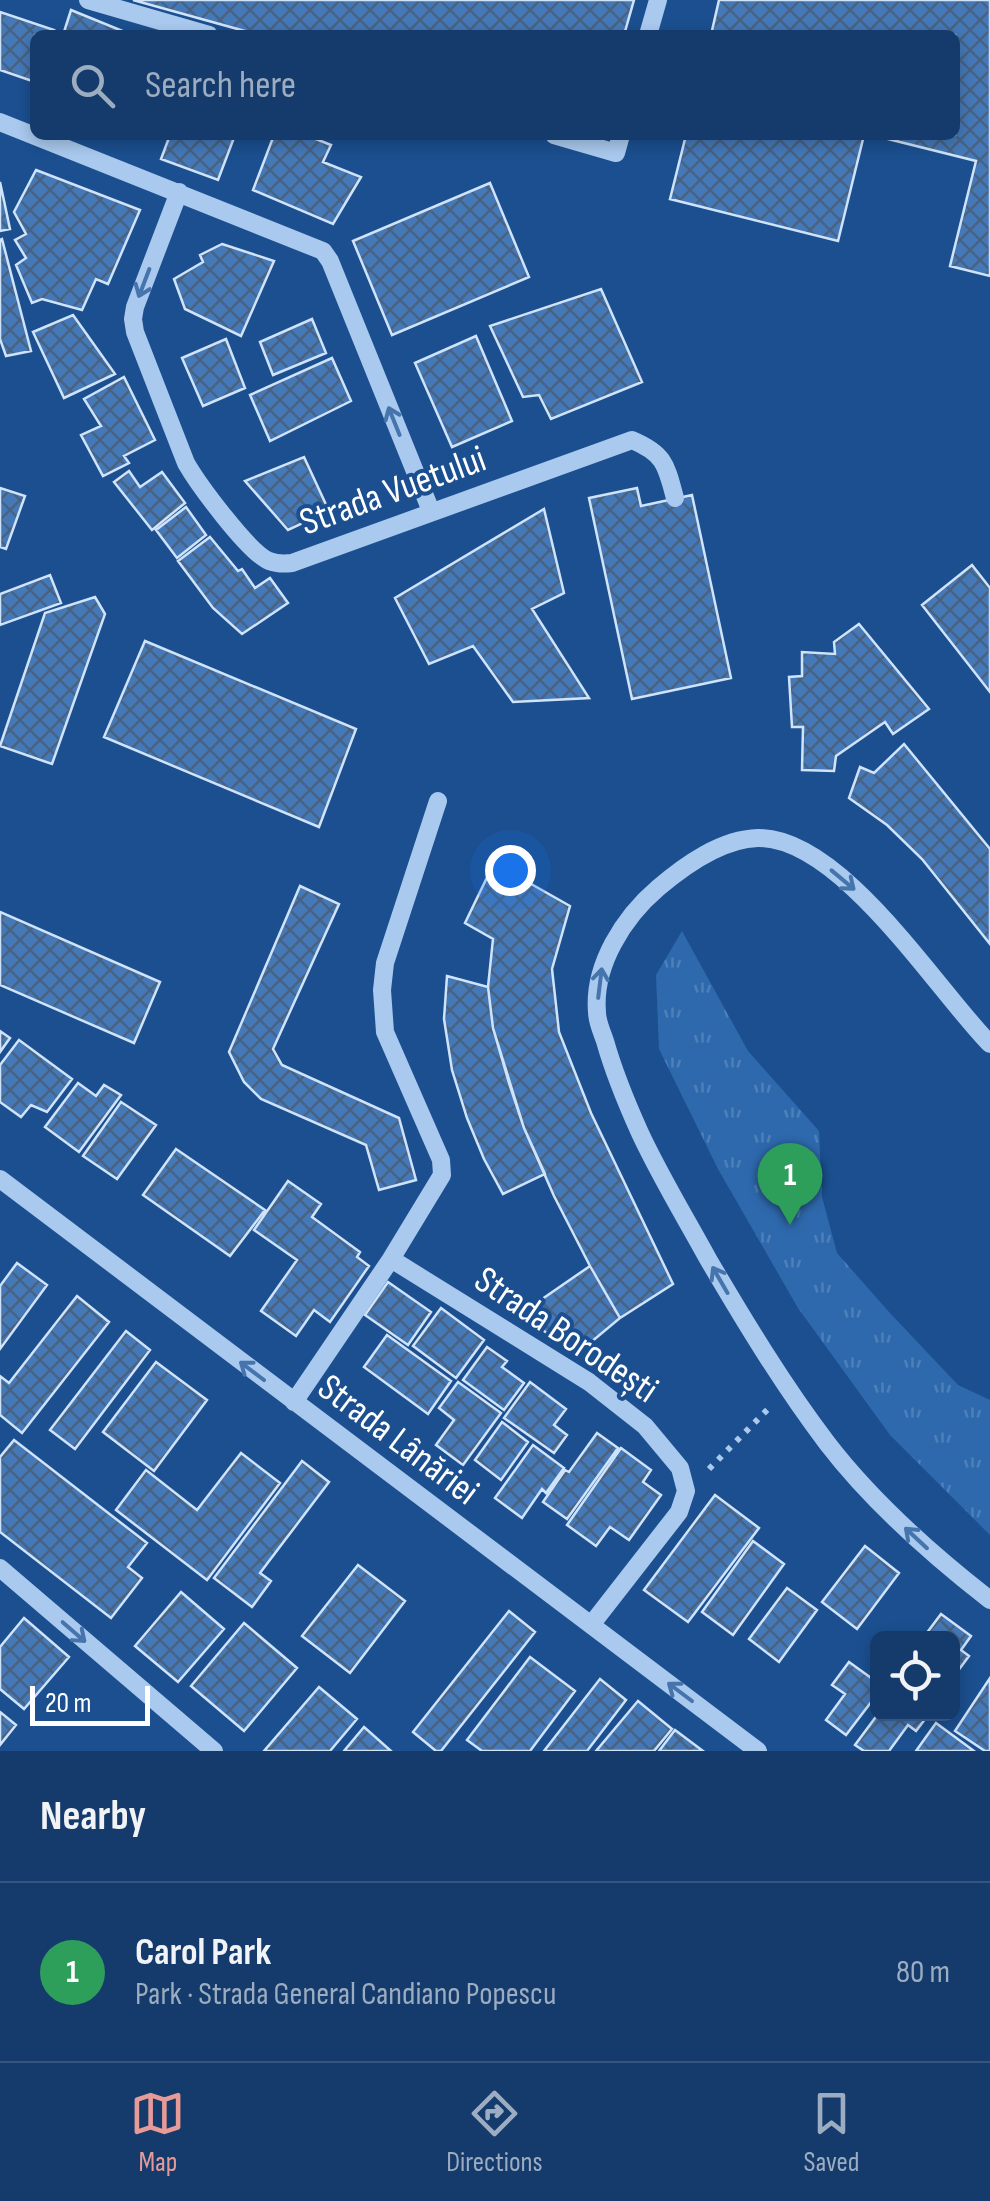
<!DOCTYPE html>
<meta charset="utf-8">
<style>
:root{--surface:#143b6b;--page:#214673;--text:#f1f3f6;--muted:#9dadc1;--line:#33557e;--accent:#e69b98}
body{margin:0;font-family:"Sofia Sans Condensed",sans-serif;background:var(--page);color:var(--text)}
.controls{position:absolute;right:30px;bottom:30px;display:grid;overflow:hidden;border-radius:15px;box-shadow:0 5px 15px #0003}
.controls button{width:90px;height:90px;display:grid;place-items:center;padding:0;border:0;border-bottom:2px solid var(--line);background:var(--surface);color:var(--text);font:50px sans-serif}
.scale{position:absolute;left:30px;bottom:25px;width:120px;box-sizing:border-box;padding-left:10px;border:5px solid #fff;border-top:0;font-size:28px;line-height:35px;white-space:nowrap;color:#fff;-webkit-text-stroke:8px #1b4f8f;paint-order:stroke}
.you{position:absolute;left:510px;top:870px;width:35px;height:35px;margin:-25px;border:8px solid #fff;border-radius:50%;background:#1a73e8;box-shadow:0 0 0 15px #1a73e833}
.badge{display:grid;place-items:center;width:65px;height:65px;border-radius:50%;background:var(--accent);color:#fff;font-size:32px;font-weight:700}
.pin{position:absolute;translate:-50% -82px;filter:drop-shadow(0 2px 5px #0008)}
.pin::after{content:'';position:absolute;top:52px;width:35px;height:30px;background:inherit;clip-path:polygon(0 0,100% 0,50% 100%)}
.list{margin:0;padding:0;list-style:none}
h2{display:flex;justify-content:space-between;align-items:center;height:130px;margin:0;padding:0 40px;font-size:42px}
h2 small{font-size:32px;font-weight:400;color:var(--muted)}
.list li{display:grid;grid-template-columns:65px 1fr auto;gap:30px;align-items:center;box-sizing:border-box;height:180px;padding:0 40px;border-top:2px solid var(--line)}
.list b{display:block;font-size:38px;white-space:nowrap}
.list p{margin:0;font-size:32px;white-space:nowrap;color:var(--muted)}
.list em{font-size:32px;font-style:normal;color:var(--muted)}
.icon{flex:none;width:55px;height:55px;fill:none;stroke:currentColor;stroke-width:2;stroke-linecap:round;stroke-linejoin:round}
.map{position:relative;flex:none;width:990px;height:1751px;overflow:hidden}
.search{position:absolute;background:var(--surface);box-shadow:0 5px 15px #0003;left:30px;right:30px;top:30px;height:110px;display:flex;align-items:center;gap:25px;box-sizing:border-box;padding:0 35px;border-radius:15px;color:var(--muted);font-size:38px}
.sheet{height:310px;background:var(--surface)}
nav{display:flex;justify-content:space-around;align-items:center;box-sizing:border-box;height:140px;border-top:2px solid var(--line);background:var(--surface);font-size:28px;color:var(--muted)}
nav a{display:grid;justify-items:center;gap:5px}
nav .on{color:var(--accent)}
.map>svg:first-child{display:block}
</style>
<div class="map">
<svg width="990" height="1751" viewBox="0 0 990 1751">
<defs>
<pattern id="park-tufts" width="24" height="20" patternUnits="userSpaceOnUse" patternTransform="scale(2.5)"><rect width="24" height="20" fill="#2e69ad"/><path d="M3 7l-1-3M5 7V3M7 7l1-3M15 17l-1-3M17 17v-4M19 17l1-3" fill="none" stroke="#4d80b9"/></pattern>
<pattern id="building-cross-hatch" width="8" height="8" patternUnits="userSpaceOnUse" patternTransform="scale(2.5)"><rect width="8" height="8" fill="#4478b7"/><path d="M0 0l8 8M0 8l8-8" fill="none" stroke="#486282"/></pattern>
</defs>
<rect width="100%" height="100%" fill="#1b4f8f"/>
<path fill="url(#park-tufts)" d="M682 931 748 1051 819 1131 822 1197 837 1253 889 1312 958 1385 990 1400V1535L890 1435 798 1308 718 1169 659 1049 656 975Z"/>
<path fill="url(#building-cross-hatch)" stroke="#cfe3fa" stroke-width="2.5" d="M133 0H634L624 35H259Z
M719 0H990V276L950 266 976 161 872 135H955V35H711Z
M71 10 125 32 124 35H63Z
M0 12 54 30 52 35H35V82L0 70Z
M170 135H235L218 180 161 159Z
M274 135H306L331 145 323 162 361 177 333 224 253 190Z
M686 135H864L838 241 670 199Z
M36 170 140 210 108 284 96 279 82 310 42 299 32 303 16 265 26 258 15 240 26 234 14 212Z
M0 182 10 229 0 231Z
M490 183 529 277 392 335 353 241Z
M2 239 31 351 6 356 0 339V240Z
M222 244 274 261 241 336 185 309 174 279 203 262 200 255Z
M601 289 642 382 551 419 539 395 523 397 490 326Z
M73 315 115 374 64 398 33 332Z
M312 319 326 353 273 375 260 342Z
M476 336 512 421 452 447 415 363Z
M226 339 245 388 203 406 182 358Z
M332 358 351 401 270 441 250 395Z
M124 377 155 440 124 456 129 463 103 476 81 435 101 426 84 399Z
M304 457 329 511 288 530 245 481Z
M129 471 140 487 162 472 185 503 152 530 114 482Z
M0 488 25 496 6 549 0 547Z
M637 488 641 506 692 495 731 678 632 699 589 498Z
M186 507 206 535 177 558 156 530Z
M544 509 564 593 532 609 589 698 513 702 473 646 429 664 395 598Z
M210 537 238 571 242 569 255 588 270 578 288 603 242 634 213 608 178 561Z
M972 565 990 588V692L922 605Z
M50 575 61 603 0 625V594Z
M95 597 105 614 52 764 0 746 45 613Z
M859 624 929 709 893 734 885 722 836 756 834 771 802 770 803 727H792L789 677 802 676V652L835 654 834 642Z
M145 641 356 729 319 827 104 737Z
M904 744 990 849V944L922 859 887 825 849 798 860 767 874 773Z
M494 863 570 906 552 969 559 1032 591 1113 673 1284 620 1318 590 1266 554 1196 524 1128 493 1028 488 987 493 939 465 923Z
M300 886 339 904 273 1049 282 1065 399 1118 416 1180 379 1190 366 1145 261 1099 244 1082 229 1052Z
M0 912 160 982 134 1043 0 985Z
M447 976 488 987 493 1028 509 1083 524 1128 545 1174 503 1194 484 1159 467 1118 452 1070 444 1019Z
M0 1031 10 1038 0 1052Z
M19 1040 72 1079 47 1112 31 1105 21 1117 0 1102V1065Z
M78 1083 96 1096 104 1085 121 1095 79 1152 45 1127Z
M121 1102 156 1125 117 1179 83 1156Z
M176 1149 265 1210 230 1256 143 1195Z
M288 1181 321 1204 312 1217 360 1252 357 1257 369 1266 330 1322 314 1310 296 1336 261 1311 297 1260 254 1230Z
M17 1263 47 1285 0 1349V1286Z
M590 1266 620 1318 578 1353 519 1315Z
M388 1282 431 1312 408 1345 365 1315Z
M77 1296 109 1322 22 1433 0 1415V1376L9 1383Z
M441 1308 484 1340 456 1378 413 1346Z
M126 1331 150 1350 75 1449 50 1430Z
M387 1335 451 1381 428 1414 364 1367Z
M487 1347 507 1361 502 1367 524 1383 504 1410 463 1380Z
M156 1362 207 1400 154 1471 103 1432Z
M458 1382 501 1413 463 1465 436 1445 454 1420 439 1408Z
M530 1382 566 1409 554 1425 567 1435 554 1453 504 1418Z
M502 1422 528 1442 501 1480 475 1460Z
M597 1433 618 1448 567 1519 543 1502 565 1470 569 1472Z
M14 1440 147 1543 128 1567 142 1578 111 1618 0 1532V1457Z
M533 1445 564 1468 546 1493 542 1489 522 1518 495 1498Z
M621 1448 651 1470 643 1482 661 1495 629 1540 610 1527 596 1546 567 1525Z
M241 1453 280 1483 207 1580 116 1510 146 1470 197 1510Z
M302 1461 329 1482 260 1573 271 1581 252 1607 214 1578Z
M715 1495 759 1528 688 1622 644 1590Z
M753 1541 784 1564 733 1635 702 1612Z
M865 1546 899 1573 857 1629 822 1602Z
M358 1565 405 1601 350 1673 302 1636Z
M787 1588 817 1610 779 1662 749 1639Z
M181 1592 224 1629 178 1682 135 1646Z
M509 1611 535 1632 441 1751H436L413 1732Z
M941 1614 971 1636 961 1650 969 1656 952 1679V1638H923Z
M24 1618 69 1657 24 1709 0 1689V1647Z
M244 1623 297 1668 244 1731 191 1686Z
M530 1657 575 1691 530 1751H482L467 1740Z
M849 1662 878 1683V1693L846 1735 826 1720 845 1694 832 1685Z
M990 1678V1751H985L955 1731Z
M600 1679 626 1700 587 1751H544Z
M319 1687 357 1719 330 1751H264Z
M638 1701 672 1729 654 1751H596Z
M0 1712 16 1725 0 1745Z
M878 1714H929L916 1731 908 1725 889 1751H864L855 1745Z
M936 1723 974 1751H916Z
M364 1727 391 1751H344Z
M675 1730 703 1751H659Z"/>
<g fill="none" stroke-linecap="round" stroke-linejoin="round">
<path stroke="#a9c9ee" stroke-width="6" stroke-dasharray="5 8" stroke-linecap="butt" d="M709 1469 770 1407"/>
<path stroke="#a9c9ee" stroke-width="18" d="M88 0 209 35
M648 35 658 0
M0 122 323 251 330 261 431 511
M554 135 616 153 621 135
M179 192 135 307 133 319 135 332 186 463C198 484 248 552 269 561 277 564 284 564 292 563L632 440C665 454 666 465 675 498
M990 1044C936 989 841 837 758 838 721 839 685 865 658 888 624 917 593 965 597 1012 597 1022 602 1032 605 1041 614 1073 626 1102 640 1133 660 1176 685 1217 708 1259 745 1322 783 1385 827 1443 873 1503 931 1554 990 1600
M0 1179 758 1751
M391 1259 589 1382 645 1426 680 1468 686 1491 679 1512 591 1625
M294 1402 391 1259 442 1175 441 1160 385 1032 382 990 385 963 438 801
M0 1568 214 1751"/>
</g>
<defs><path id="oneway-shaft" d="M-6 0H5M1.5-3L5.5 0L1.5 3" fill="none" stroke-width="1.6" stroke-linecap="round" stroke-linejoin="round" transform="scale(2.5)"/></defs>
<g stroke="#4674ac">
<use href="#oneway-shaft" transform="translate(144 283) rotate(111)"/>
<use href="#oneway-shaft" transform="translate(394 421) rotate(-112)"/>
<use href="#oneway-shaft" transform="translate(843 880) rotate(40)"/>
<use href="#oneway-shaft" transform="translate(600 983) rotate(-83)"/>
<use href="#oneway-shaft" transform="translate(720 1280) rotate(-120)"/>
<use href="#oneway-shaft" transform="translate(252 1371) rotate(-143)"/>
<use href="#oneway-shaft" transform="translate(916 1538) rotate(-137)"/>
<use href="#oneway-shaft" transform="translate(74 1632) rotate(41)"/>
<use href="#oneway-shaft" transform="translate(680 1692) rotate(-143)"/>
</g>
<g text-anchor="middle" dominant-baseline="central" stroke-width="8" stroke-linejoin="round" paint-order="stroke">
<g font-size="38" fill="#fff" stroke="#1b4f8f">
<text transform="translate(393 491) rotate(-20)">Strada Vuetului</text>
<text transform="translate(566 1335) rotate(34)">Strada Borodești</text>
<text transform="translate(398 1440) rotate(37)">Strada Lânăriei</text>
</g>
</g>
</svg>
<div class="controls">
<button><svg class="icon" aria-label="locate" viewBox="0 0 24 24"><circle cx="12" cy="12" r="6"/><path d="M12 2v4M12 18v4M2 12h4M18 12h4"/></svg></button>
</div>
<div class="scale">20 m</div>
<div class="you"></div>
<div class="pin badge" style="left:790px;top:1225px;background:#2e9e5b">1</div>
<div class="search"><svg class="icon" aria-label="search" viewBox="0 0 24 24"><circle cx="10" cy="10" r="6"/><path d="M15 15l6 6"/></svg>Search here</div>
</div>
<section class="sheet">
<h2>Nearby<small></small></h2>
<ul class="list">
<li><span class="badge" style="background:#2e9e5b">1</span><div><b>Carol Park</b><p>Park · Strada General Candiano Popescu</p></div><em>80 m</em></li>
</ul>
</section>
<nav>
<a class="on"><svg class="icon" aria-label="map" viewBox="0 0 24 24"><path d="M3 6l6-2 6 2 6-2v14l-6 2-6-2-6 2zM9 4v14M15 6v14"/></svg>Map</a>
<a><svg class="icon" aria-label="directions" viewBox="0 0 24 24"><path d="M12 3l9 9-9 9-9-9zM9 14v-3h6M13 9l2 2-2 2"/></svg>Directions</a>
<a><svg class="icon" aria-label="saved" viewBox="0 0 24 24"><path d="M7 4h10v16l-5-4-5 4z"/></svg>Saved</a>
</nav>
